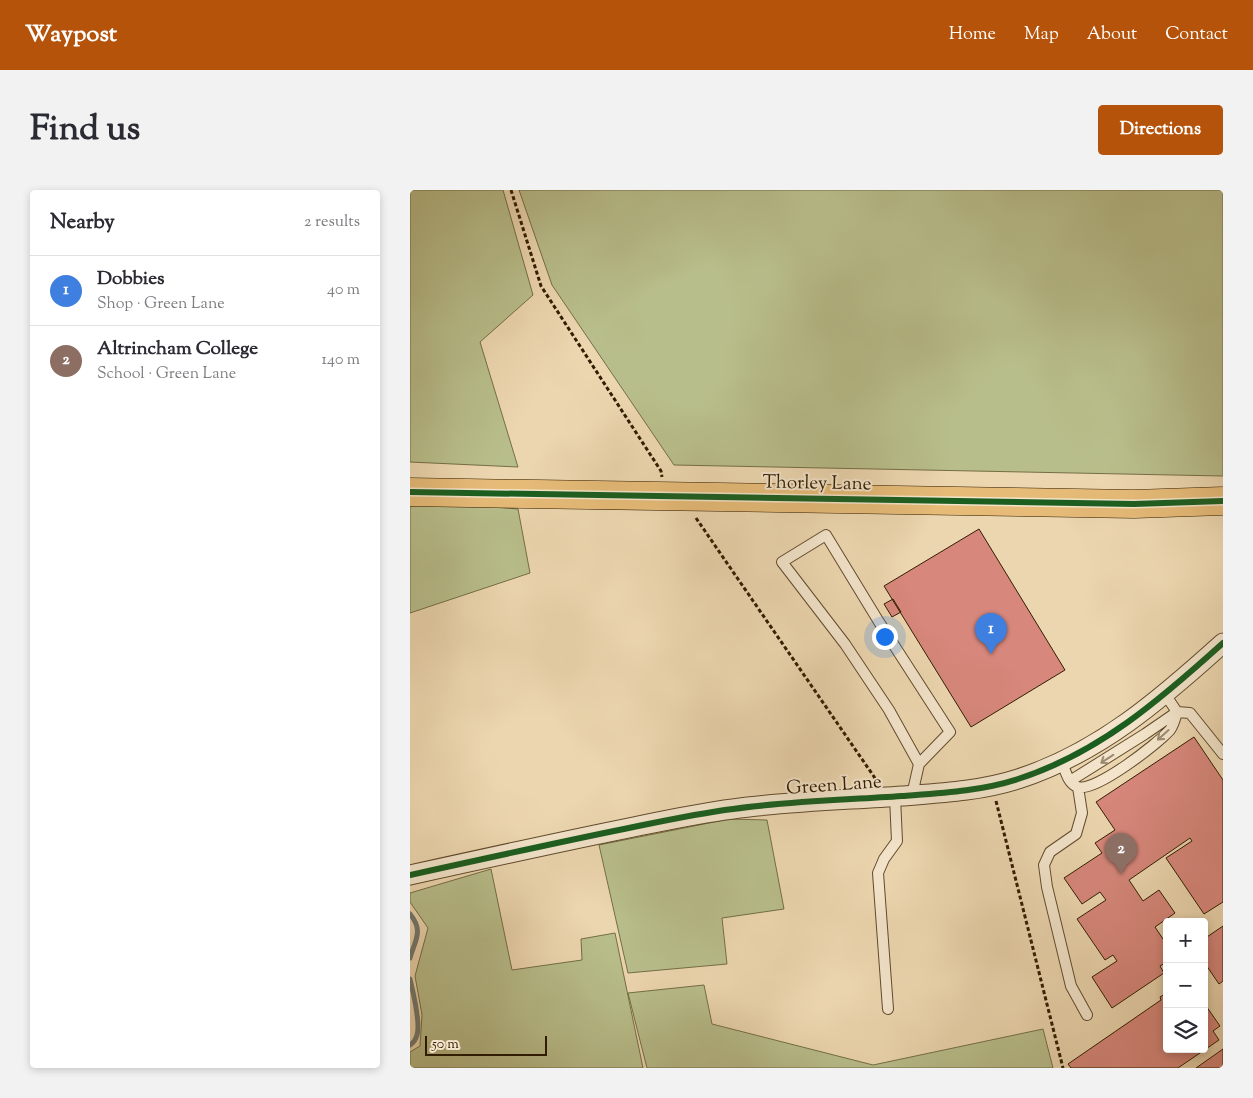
<!DOCTYPE html>
<meta charset="utf-8">
<style>
:root{--surface:#fff;--page:#f2f2f3;--text:#2b2b33;--muted:#7c7c81;--line:#e1e1e2;--accent:#b45309}
body{margin:0;font-family:"Sorts Mill Goudy",serif;background:var(--page);color:var(--text)}
.controls{position:absolute;right:15px;bottom:15px;display:grid;overflow:hidden;border-radius:5px;box-shadow:0 2px 8px #0003}
.controls button{width:45px;height:45px;display:grid;place-items:center;padding:0;border:0;border-bottom:1px solid var(--line);background:var(--surface);color:var(--text);font:25px sans-serif}
.scale{position:absolute;left:15px;bottom:12px;width:122px;box-sizing:border-box;padding-left:5px;border:2px solid #311d01;border-top:0;font-size:14px;line-height:18px;white-space:nowrap;color:#311d01;-webkit-text-stroke:4px #f3e4cb;paint-order:stroke}
.you{position:absolute;left:474px;top:446px;width:18px;height:18px;margin:-12px;border:4px solid #fff;border-radius:50%;background:#1a73e8;box-shadow:0 0 0 8px #1a73e833}
.badge{display:grid;place-items:center;width:32px;height:32px;border-radius:50%;background:var(--accent);color:#fff;font-size:16px;font-weight:700}
.pin{position:absolute;translate:-50% -41px;filter:drop-shadow(0 1px 2px #0008)}
.pin::after{content:'';position:absolute;top:26px;width:18px;height:15px;background:inherit;clip-path:polygon(0 0,100% 0,50% 100%)}
.list{margin:0;padding:0;list-style:none}
h2{display:flex;justify-content:space-between;align-items:center;height:65px;margin:0;padding:0 20px;font-size:21px}
h2 small{font-size:16px;font-weight:400;color:var(--muted)}
.list li{display:grid;grid-template-columns:32px 1fr auto;gap:15px;align-items:center;box-sizing:border-box;height:70px;padding:0 20px;border-top:1px solid var(--line)}
.list b{display:block;font-size:19px;white-space:nowrap}
.list p{margin:0;font-size:16px;white-space:nowrap;color:var(--muted)}
.list em{font-size:16px;font-style:normal;color:var(--muted)}
.icon{flex:none;width:28px;height:28px;fill:none;stroke:currentColor;stroke-width:2;stroke-linecap:round;stroke-linejoin:round}
.map{position:relative;flex:none;width:813px;height:878px;overflow:hidden;border-radius:5px}
header{display:flex;align-items:center;gap:30px;box-sizing:border-box;height:70px;padding:0 25px;background:var(--accent);color:#fff}
header strong{font-size:24px}
nav{display:flex;gap:28px;margin-inline-start:auto;font-size:18px}
.intro{display:flex;align-items:center;justify-content:space-between;box-sizing:border-box;height:120px;padding:0 30px}
h1{margin:0;font-size:35px}
.button{padding:12px 22px;border-radius:5px;background:var(--accent);color:#fff;font-size:18px;font-weight:700}
main{display:flex;gap:30px;padding:0 30px}
aside{flex:1;background:var(--surface);border-radius:5px;box-shadow:0 2px 8px #0003}
.map>svg:first-child{display:block}
</style>
<header>
<strong>Waypost</strong>
<nav><a>Home</a><a>Map</a><a>About</a><a>Contact</a></nav>
</header>
<div class="intro"><h1>Find us</h1><a class="button">Directions</a></div>
<main>
<aside>
<h2>Nearby<small>2 results</small></h2>
<ul class="list">
<li><span class="badge" style="background:#3f7fe0">1</span><div><b>Dobbies</b><p>Shop · Green Lane</p></div><em>40 m</em></li>
<li><span class="badge" style="background:#8d6e63">2</span><div><b>Altrincham College</b><p>School · Green Lane</p></div><em>140 m</em></li>
</ul>
</aside>
<div class="map">
<svg width="813" height="878" viewBox="0 0 813 878">
<rect width="100%" height="100%" fill="#ecd6af"/>
<filter id="stains"><feTurbulence type="fractalNoise" baseFrequency=".004" numOctaves="4"/><feColorMatrix values="0 0 0 0 .2 0 0 0 0 .09 0 0 0 0 .02 0 0 0 .5 -.17"/></filter>
<radialGradient id="worn" r=".72"><stop offset=".6" stop-color="#630" stop-opacity="0"/><stop offset="1" stop-color="#630" stop-opacity=".3"/></radialGradient>
<path fill="#b8be8b" stroke="#746e46" d="M0 0H93L123 105 70 152 108 277 0 272Z
M109 0H813V286L264 275 142 95Z
M39 313 108 319 120 383 0 423V316Z
M319 629 357 630 374 719 312 728 317 774 218 783 189 655Z
M81 679 102 780 172 770 171 749 205 743 233 878H0V862L10 856 12 825 5 786 18 738 0 712V703Z
M294 795 302 834 463 875 633 839 643 878H237L218 803Z"/>
<g fill="none" stroke-linecap="round" stroke-linejoin="round">
<path stroke="#72796e" stroke-width="5" d="M0 724C14 741 5 750 0 768
M0 789C3 802 11 833 7 845 6 849 3 853 0 855"/>
</g>
<path fill="#d7877b" stroke="#311d01" d="M569 339 655 480 561 537 474 396Z
M483 409 491 422 482 427 474 414Z
M784 547 813 590V712L794 724 756 668 782 651 780 648 719 690 733 711 749 700 765 723 745 737 757 755V772L750 776 754 783 702 818 682 787 707 771 703 765 695 770 667 729 696 710 690 702 672 714 654 688 692 663 685 653 705 640 686 612Z
M813 736V791L809 794 794 772V749Z
M757 803V859H794V813L810 836 803 841 809 850 768 878H661L658 874 751 810 750 807Z
M813 859V878H786Z"/>
<g fill="none" stroke-linecap="round" stroke-linejoin="round">
<defs>
<path id="lane" d="M416 345 469 432 540 542 509 574 479 520 435 454 372 372Z
M652 572C655 580 658 594 668 597 686 602 747 554 760 540 764 534 765 529 767 522L755 504
M660 591 735 544 767 522 780 523 813 564
M668 597 672 623 666 644 640 662 634 675 637 697 661 796 677 825
M502 605 509 574
M478 819 468 683 474 669 487 651 485 607"/>
<path id="street" d="M0 685C68 670 136 655 204 641 244 633 283 624 323 619 379 611 436 610 492 606 531 603 571 601 608 589 689 563 751 509 813 453"/>
<path id="primary" d="M0 302 724 314 813 311"/>
</defs>
<use href="#lane" stroke="#604b2c" stroke-width="12"/>
<use href="#street" stroke="#604b2c" stroke-width="21"/>
<use href="#primary" stroke="#311d01" stroke-width="29"/>
<path stroke="#311d01" stroke-width="3" stroke-dasharray="4 2.5" stroke-linecap="butt" d="M101 0 131 96 251 281 252 287
M286 328 467 591
M586 611 653 878"/>
<use href="#lane" stroke="#f3e4cb" stroke-width="10"/>
<use href="#street" stroke="#f3e4cb" stroke-width="19"/>
<use href="#primary" stroke="#e6bb78" stroke-width="28"/>
<defs>
<path id="cycleway" d="M0 302 724 314 813 311
M0 685C68 670 136 655 204 641 244 633 283 624 323 619 379 611 436 610 492 606 531 603 571 601 608 589 689 563 751 509 813 453"/>
</defs>
<use href="#cycleway" stroke="#f3e4cb" stroke-width="9"/>
<use href="#cycleway" stroke="#1b5e20" stroke-width="6"/>
</g>
<defs><path id="oneway-shaft" d="M-6 0H5M1.5-3L5.5 0L1.5 3" fill="none" stroke-width="1.6" stroke-linecap="round" stroke-linejoin="round" transform="scale(1.25)"/></defs>
<g stroke="#9c8a70">
<use href="#oneway-shaft" transform="translate(753 545) rotate(138)"/>
<use href="#oneway-shaft" transform="translate(697 569) rotate(147)"/>
</g>
<g text-anchor="middle" dominant-baseline="central" stroke-width="4" stroke-linejoin="round" paint-order="stroke">
<g font-size="19" fill="#311d01" stroke="#f3e4cb">
<text transform="translate(407 294) rotate(1)">Thorley Lane</text>
<text transform="translate(424 596) rotate(-4)">Green Lane</text>
</g>
</g>
<rect width="100%" height="100%" filter="url(#stains)"/>
<rect width="100%" height="100%" fill="url(#worn)"/>
</svg>
<div class="controls">
<button>+</button>
<button>−</button>
<button><svg class="icon" aria-label="layers" viewBox="0 0 24 24"><path d="M12 4l9 5-9 5-9-5zM3 14l9 5 9-5"/></svg></button>
</div>
<div class="scale">50 m</div>
<div class="you"></div>
<div class="pin badge" style="left:581px;top:464px;background:#3f7fe0">1</div>
<div class="pin badge" style="left:711px;top:684px;background:#8d6e63">2</div>
</div>
</main>
